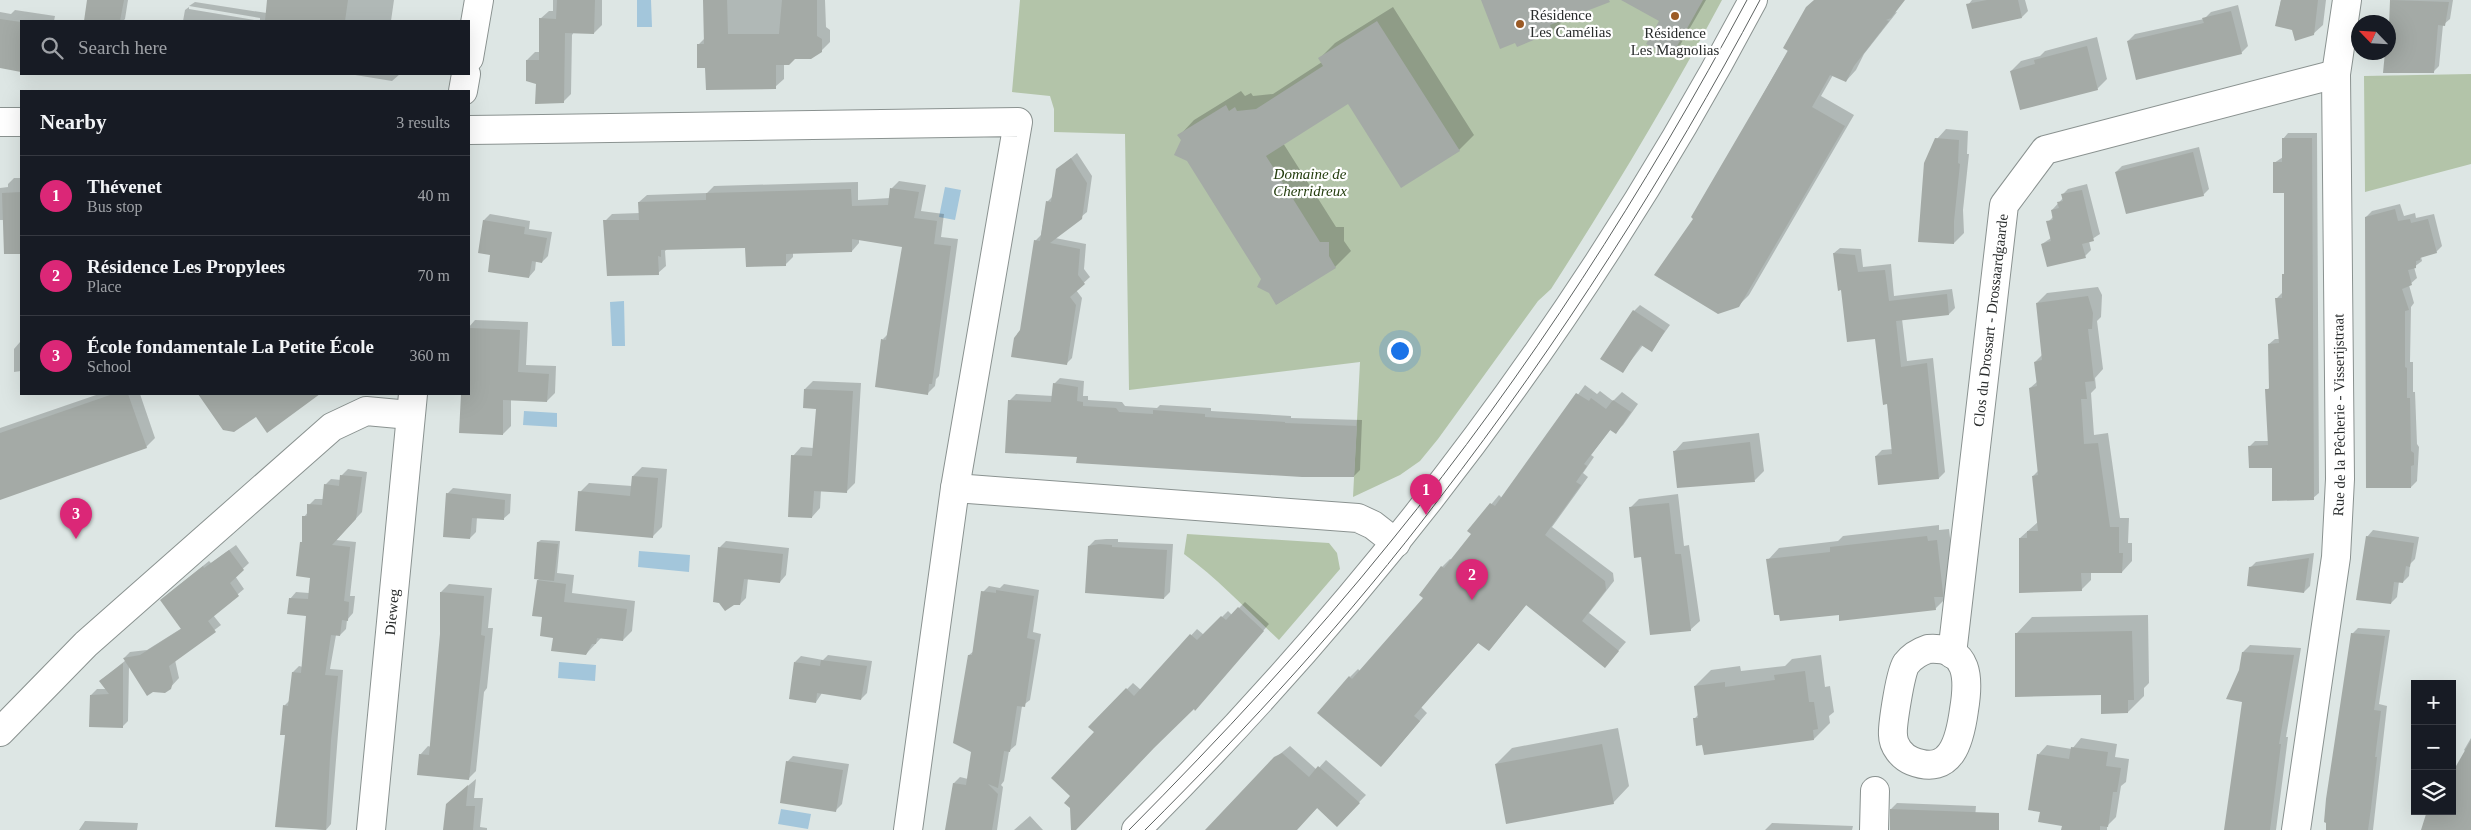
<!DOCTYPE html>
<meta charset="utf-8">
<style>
:root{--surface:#171b24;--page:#20242c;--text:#f1f3f6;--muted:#9ea1a6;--line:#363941;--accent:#db2777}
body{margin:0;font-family:"Times New Roman",serif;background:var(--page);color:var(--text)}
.controls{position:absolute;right:15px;bottom:15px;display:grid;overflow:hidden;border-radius:0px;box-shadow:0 5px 20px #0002}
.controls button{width:45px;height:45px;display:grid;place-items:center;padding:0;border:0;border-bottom:1px solid var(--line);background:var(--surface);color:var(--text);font:25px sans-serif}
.compass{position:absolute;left:2351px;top:15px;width:45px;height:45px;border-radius:50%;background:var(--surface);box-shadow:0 5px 20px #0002;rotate:295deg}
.you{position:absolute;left:1399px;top:350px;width:18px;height:18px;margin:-12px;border:4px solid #fff;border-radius:50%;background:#1a73e8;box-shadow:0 0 0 8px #1a73e833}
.badge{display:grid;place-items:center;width:32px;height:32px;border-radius:50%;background:var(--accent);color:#fff;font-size:16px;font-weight:700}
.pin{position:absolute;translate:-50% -41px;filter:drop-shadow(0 1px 2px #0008)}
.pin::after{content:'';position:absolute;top:26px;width:18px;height:15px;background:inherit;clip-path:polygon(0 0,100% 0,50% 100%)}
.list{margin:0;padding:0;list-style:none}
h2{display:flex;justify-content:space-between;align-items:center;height:65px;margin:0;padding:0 20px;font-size:21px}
h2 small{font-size:16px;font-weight:400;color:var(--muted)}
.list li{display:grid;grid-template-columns:32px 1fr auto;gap:15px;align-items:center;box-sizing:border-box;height:80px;padding:0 20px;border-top:1px solid var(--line)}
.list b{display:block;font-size:19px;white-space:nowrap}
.list p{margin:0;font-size:16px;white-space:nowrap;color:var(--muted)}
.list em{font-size:16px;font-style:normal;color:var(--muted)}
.icon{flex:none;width:28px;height:28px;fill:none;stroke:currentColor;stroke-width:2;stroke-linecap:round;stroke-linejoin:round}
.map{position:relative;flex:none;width:2471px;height:830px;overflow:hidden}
.search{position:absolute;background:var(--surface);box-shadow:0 5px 20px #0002;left:20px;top:20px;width:450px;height:55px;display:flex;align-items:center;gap:12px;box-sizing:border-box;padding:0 18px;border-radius:0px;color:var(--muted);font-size:19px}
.panel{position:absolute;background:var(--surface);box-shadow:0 5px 20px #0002;left:20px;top:90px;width:450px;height:305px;border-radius:0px}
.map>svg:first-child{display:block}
</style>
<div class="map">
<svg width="2471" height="830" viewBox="0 0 2471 830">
<rect width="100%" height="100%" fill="#dde6e4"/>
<path fill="#b3c4a9" d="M1020 0H1722C1669 99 1612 194 1551 289L1538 301 1438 439 1420 461 1400 475 1353 497 1360 362 1129 390 1125 134 1054 132V109L1050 96 1012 92Z
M2471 74V164L2365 192 2364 76Z
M1187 534 1329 543 1337 553 1340 569 1279 640C1248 611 1218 579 1184 554Z"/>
<path fill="#a3c6db" d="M637 0H651L652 27H637Z
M945 187 961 190 955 220 939 217Z
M624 301 625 346H612L610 302Z
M524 411 557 413V427L523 425Z
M639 551 690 555 689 572 638 567Z
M559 662 596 665 595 681 558 678Z
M781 809 811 814 808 829 778 824Z"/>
<path fill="#0003" d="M89 0H128L125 19 123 21H86Z
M307 0H394L391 21H302Z
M553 0H602V25L594 33 574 32 572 35 571 94 563 102 537 83 527 60 535 52H541L540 19 549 11H553Z
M704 0H825L826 27 830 30V42L821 51 794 58 784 64V79L775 87 706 67 698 45 705 38Z
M1483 0H1596L1560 19 1562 22 1552 31Z
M1635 0H1706L1679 47 1671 56 1661 20Z
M1816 0H1890L1854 20 1897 12 1864 54 1856 70 1846 81 1833 75 1821 96 1854 115 1749 295 1738 306 1694 218Z
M1972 0H2025L2028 11 2022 17 1968 5Z
M2281 0H2326L2323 25 2313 34 2276 25Z
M2392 0H2453L2450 19 2443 25 2439 66 2433 72 2388 52Z
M195 2 292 17 291 21H183L185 10 189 7V9L260 21V18L189 6Z
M2238 5 2248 46 2241 53 2128 41 2135 34 2204 19 2211 12Z
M1393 7 1474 135 1459 150 1348 102 1283 143 1336 227H1344V241L1351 251 1335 267 1277 304 1179 136 1194 120 1241 91 1245 96 1251 93 1253 96 1273 94 1322 62 1320 58 1335 43Z
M15 10 55 16 54 21H21V71L0 67V12L11 14Z
M2097 37 2107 79 2097 89 2011 71 2021 61 2040 56 2045 51Z
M349 74H400L392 81Z
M1946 129 1968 131 1967 154H1969L1963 210 1964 233 1954 243 1937 139Z
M2288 133H2317L2319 493 2313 498 2250 446 2255 441H2269L2267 390 2270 387 2269 344 2275 339H2280L2277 298 2282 293 2285 272V191L2274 163 2283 157V139Z
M2199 147 2209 189 2203 195 2116 172 2122 166Z
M1077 153 1092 176 1087 212 1055 238 1086 244 1084 269 1090 277 1076 290 1082 298 1072 358 1066 364 1021 331 1035 241 1041 235 1047 202 1053 196 1057 170Z
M14 178H21V232L7 233 4 220H0V188L8 187V184Z
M899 181 926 185 921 211 944 214 941 237 958 239 939 376 936 379 935 386 927 394 883 339 889 333 903 245 859 239V243L852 251 793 252V257L785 265 746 247 667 249 665 251 666 266 658 273 605 221 612 214 640 213 639 202 647 195 707 193 714 186 858 182V200L890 198 892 188Z
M2087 184 2100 234 2089 241 2091 250 2085 256 2042 244 2051 238 2048 222 2054 216 2052 210 2063 198 2062 195 2068 189Z
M2400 204 2404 216 2415 213 2416 218 2434 214 2442 246 2436 252 2421 257 2422 261 2414 267 2417 278 2409 285 2414 303 2411 307 2410 362H2413V392H2415L2417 444 2419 447 2417 481 2411 487 2366 217 2372 211Z
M490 214 530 221 529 229 552 232 548 256 542 262 536 261 535 270 529 277 491 254 484 220Z
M1840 248 1861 249 1863 267 1891 264 1894 296 1952 289 1955 308 1949 314 1902 319 1907 361 1933 358 1945 472 1939 478 1876 456 1882 450 1893 449 1888 403 1876 337 1842 289 1834 253Z
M2098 287 2102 295 2101 317 2097 321 2103 369 2095 378 2096 388 2091 393 2094 435 2108 433 2120 518H2129L2128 543H2132V561L2122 572H2091V580L2081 590 2020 538 2038 522 2033 476 2039 470 2030 388 2038 381 2035 362 2043 354 2037 303 2047 293Z
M1640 305 1670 325 1652 350 1643 345 1622 372 1634 311Z
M475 320 528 322 526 365 556 366 555 393 547 401 511 399V426L503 434 460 431 463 394H469V327Z
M20 342 21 371 14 372V349Z
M1060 378 1084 381 1083 396H1088V400L1122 402 1125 406 1157 408 1160 405 1211 408V411L1291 416V418L1362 420 1360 470 1354 476 1346 477 1078 462V456L1006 452 1010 400 1016 394 1053 396 1054 384Z
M813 381 861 383 855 483 847 491 821 490 820 508 812 517 793 456 801 447 814 448 817 407 805 389Z
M1585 385 1597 394 1600 391 1613 401 1622 392 1638 404 1623 425 1615 433 1611 429 1591 455 1594 457 1583 473 1588 477 1552 527 1613 573 1614 581 1589 613 1626 642 1605 666 1527 604 1489 650 1479 642 1421 707 1427 713 1389 757 1350 677 1358 669 1360 671 1424 598 1442 567 1450 559 1452 560 1473 533 1469 531 1499 495 1502 498Z
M99 394H140L155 438 146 447 0 499V428Z
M207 394H319L267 431 256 415 203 398Z
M1759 433 1764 471 1755 480 1674 452 1683 442Z
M642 467 667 469 662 527 653 536 580 492 589 483 632 486 633 476Z
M348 469 367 472 362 512 336 540 356 542 350 596H355L353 613 347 620 346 629 340 635H336L330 669 343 670 331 824 326 830 277 825 286 734 284 706 290 700 293 672 299 666 303 667 307 615 290 599 296 592 309 593 311 577 301 543 303 540 304 517 308 512 309 505 315 499H324L325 485 331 479 341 480 342 475Z
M453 488 511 494 510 513 503 519 477 517 476 532 470 538 447 494Z
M1678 494 1684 546 1689 545 1700 621 1690 630 1642 556 1630 508 1639 499Z
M1939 525V530L1949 529 1955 581 1947 597 1935 609 1840 613 1768 560 1779 548 1838 541 1843 536Z
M2373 530 2419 537 2415 559 2410 564 2409 576 2403 582 2399 581 2397 597 2391 603 2367 537Z
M1106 539H1118V542L1173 544 1170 592 1164 598 1089 546 1095 540Z
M541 540 560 541 557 573 574 575 572 593 635 601 632 631 623 640 601 638 586 654 555 637 544 616 538 580 540 578 538 542Z
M726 541 789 548 786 575 780 582 748 578 746 598 740 604 720 547Z
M236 545 249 563 235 576 244 589 213 615 221 625 175 660 179 678 167 691 129 665 128 721 122 727 91 695 97 689H106L100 681 126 660 124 658 130 652 147 650 182 628 168 594 209 561 211 563Z
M2314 553 2310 586 2304 592 2250 568 2256 562Z
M449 584 492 588 488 628H493L487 688 484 692 476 771 468 779 420 755 428 746 431 747 442 634 441 592Z
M1004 584 1039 590 1033 632 1041 634 1030 700 1022 706 1016 745 1009 751 1004 781 1001 785 1003 787 997 830H947L954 783 960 777 968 779 972 751 969 655 974 651 983 592 989 586 1000 588Z
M1245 602 1269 624 1201 703 1194 707 1072 830V796L1095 732 1090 727 1133 683 1141 690 1197 629 1204 635 1228 611 1232 615Z
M2148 615 2149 683 2144 688V696L2128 712 2016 634 2032 617Z
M2358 628 2390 630 2379 704 2387 706 2373 830H2327L2353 633Z
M2250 645 2301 648 2286 737H2288L2276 830H2225L2243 701 2240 670 2243 652Z
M828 655 872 661 867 693 861 699 822 693 816 702 795 662 801 656 823 660Z
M1821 655 1825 687 1830 686 1834 712 1829 716 1830 723 1814 739 1694 719 1699 714 1695 686 1711 670 1740 666 1741 671 1785 666 1792 659Z
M1618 728 1629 786 1613 803 1496 764 1512 748Z
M2081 738 2117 744 2115 757 2129 759 2126 782 2121 786 2116 817 2107 826V830H2063L2064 825 2041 811 2038 755 2047 745 2072 749Z
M2471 738V830H2424L2452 811 2466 752 2464 750Z
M1290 746 1317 770 1326 760 1366 795 1337 825 1318 807 1296 830H1215L1275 758Z
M793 756 849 764 842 804 836 810 787 762Z
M476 779 474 798H483L480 827 487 828V830H445L456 796Z
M1897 803 1976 806 1974 830H1890L1891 809Z
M1030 816 1043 830H1014Z
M85 821 138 823 137 830H79Z
M1772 823 1853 826 1852 830H1765Z"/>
<path fill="#a4aaa6" d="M87 0H124L120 21H84Z
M267 0H348L345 21H265Z
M557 0H595L594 34 565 33 564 103 535 104 536 84 526 81V60H539V18L556 19Z
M703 0H727L728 34H779L782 0H817V36L822 39V52L811 59H795L789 65H776V89L706 90 705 68H697V44H704Z
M1481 0H1609L1610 2 1550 25 1553 32 1517 47 1515 43 1500 49Z
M1621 0H1703L1671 57 1646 44 1659 21Z
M1814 0H1905L1891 18 1886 20 1889 21 1854 66 1846 82 1830 75 1812 107 1845 126 1739 307 1718 314 1654 275 1693 219 1691 217 1788 51 1783 48 1806 7Z
M1987 0H2018L2022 18 1972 29 1966 4Z
M2281 0H2318L2314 35 2295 41 2292 30 2275 26Z
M2390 0 2449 2 2445 26 2438 25 2434 73H2383L2385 52H2388Z
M2231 11 2242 54 2136 80 2127 41 2204 23 2202 18Z
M0 19 21 22V72L0 68Z
M1377 21 1460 151 1401 188 1348 104 1266 156 1320 242H1329V256L1336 268 1276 305 1269 293 1257 287 1261 279 1187 161 1174 155 1181 140 1177 135 1226 105 1229 111 1235 107 1237 111 1256 109 1323 66 1318 58Z
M2087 46 2098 90 2020 110 2010 71 2035 64 2034 60Z
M1935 138 1959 140 1958 163 1960 164 1954 221V244L1918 242 1924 163Z
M2282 138H2312L2314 500 2272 501V468H2249L2248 446 2268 445 2265 389H2269L2268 344 2279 343 2275 298H2282V274H2284V193H2273V162H2282Z
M2193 152 2204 196 2126 214 2115 172Z
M1071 158 1087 183 1082 219 1050 243 1080 249 1078 275 1085 284 1070 297 1076 305 1067 365 1011 357 1014 338 1020 330 1034 240 1040 241 1046 201 1051 202 1056 169Z
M890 188 919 192 914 218 937 221 934 244 951 246 932 384H929L928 395 875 387 881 339 886 340 902 247 852 239V252L786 254V266L746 267 745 248 661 250V257L658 256 659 275 607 276 603 220H639L638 202 706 200V193L851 189 852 206 888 205Z
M2082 190 2094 241 2082 244 2086 258 2047 267 2041 244 2051 241 2046 221 2053 220 2051 210 2059 208 2057 202 2063 201 2061 194Z
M21 192V254H4L2 193Z
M2395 209 2398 221 2410 219 2411 223 2428 219 2437 253 2420 258V260L2416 261V268L2408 270 2412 285 2402 289 2409 310 2405 311V367L2407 368V398H2410L2411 451 2414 453V465L2411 466V488H2366L2365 217Z
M483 220 525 227 524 234 547 238 542 263 532 261 529 278 488 272 490 255 478 253Z
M1833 253 1855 255 1858 272 1885 270 1889 301 1947 294 1949 315 1896 321 1901 367 1927 363 1939 479 1878 485 1875 456 1892 454 1887 404 1883 405 1875 339 1847 342 1841 290 1838 291Z
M2088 296 2093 313 2092 329H2088L2094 381 2085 382 2087 399H2081L2084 444 2098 443 2110 527H2119V553H2123L2122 573H2081L2082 591 2019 593V538H2027V531H2038L2032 476 2038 475 2029 388 2037 386 2034 362 2042 360 2036 303Z
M1633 310 1665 331 1652 352 1641 345 1623 373 1600 359Z
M469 328 520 330 518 372 549 374 547 402 503 400V435L459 433 461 394H469Z
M1053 383 1078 387 1077 401 1083 402V406L1116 408 1119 412 1153 414V410L1205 414V417L1285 422V423L1357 426 1354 477H1302L1076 463 1077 457 1005 453 1008 400 1051 402Z
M804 389 853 391 847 493 814 491 812 518 788 517 791 455 812 456 816 409 803 408Z
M1576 393 1589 401 1591 398 1606 409 1613 400 1631 412 1616 434 1610 430 1584 464 1587 466 1576 482 1581 485 1545 535 1605 581 1606 590 1582 621 1619 651 1605 668 1526 605 1489 651 1478 643 1414 716 1420 721 1381 767 1317 713 1349 676 1352 679 1423 598 1419 595 1441 566 1444 568 1471 534 1467 531 1490 503 1495 506Z
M113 394H128L147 448 0 500V433Z
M198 394H320L267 433 256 417 234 432 223 430Z
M1750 442 1755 482 1677 488 1673 451Z
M340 475 362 477 356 519 332 545 350 547 344 601 349 602 348 621 342 620 340 636 331 635 325 675 338 676 331 740 326 830 275 827 285 735H280L283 705 288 706 292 672 301 673 306 616 287 614 289 598 308 599 310 578 296 576 300 542H302V516H307V504L322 505 324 484 339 486Z
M632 476 658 478 653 538 575 531 578 491 630 496Z
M446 493 505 500 504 520 472 518 470 539 443 537Z
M1669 503 1675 554H1681L1691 631 1650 635 1641 557 1634 558 1629 507Z
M1927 536 1928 541 1937 540 1943 593V597H1934L1936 610 1839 621V615L1780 621 1779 615H1774L1766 559 1830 552V547Z
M2366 536 2414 543 2410 567 2406 566 2403 583 2394 582 2391 604 2356 600Z
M537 542 558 544 554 581 534 579Z
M1099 544 1112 545V547L1167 550 1164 599 1085 593 1088 546Z
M718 547 783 554 780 583 744 579 740 605H734L725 611 719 603 713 602Z
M229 550 244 570 230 583 239 596 208 621 216 632 169 666 173 682 171 689 165 693 153 692 147 696 123 658 140 655 181 629 160 600 203 566 204 568Z
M2309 558 2304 593 2247 586 2249 567Z
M537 580 566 584 564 602 627 609 623 641 597 638 596 644H592L586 655 551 651 553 638 540 636 542 617 532 616Z
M996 590 1034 596 1027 638 1035 640 1025 707 1017 706 1010 752 1004 751 998 788 988 784 998 794 992 830H945L953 783 966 785 971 752 953 743 968 655H972L981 591 996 593Z
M440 592 484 596 481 635 485 636 469 780 417 775 419 754 429 755 440 634Z
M1238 607 1264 631 1195 711 1194 709 1154 748 1076 830H1071L1070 808 1064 803 1070 796 1051 778 1094 732 1088 727 1126 688 1134 696 1190 634 1197 640 1221 616 1226 620Z
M2132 631 2134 700H2128V713L2101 714V695L2015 697V633Z
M2351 633 2385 636 2374 710 2381 711 2375 757H2377L2371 808 2368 830H2326V823L2324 822 2326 799Z
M2242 652 2294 655 2279 744H2281L2270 830H2224L2242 702 2226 699 2239 670Z
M821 660 867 666 861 700 817 693 816 703 789 699 794 662 820 666Z
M123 663V728L89 727 90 695 109 694 99 681Z
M1805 671 1809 702H1814L1818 729 1813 730 1814 740 1704 755 1702 745 1696 746 1693 718H1698L1694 686 1725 682V687L1775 680 1774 675Z
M2471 740V830H2421L2427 811H2452V773Z
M1602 744 1614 804 1506 824 1495 764Z
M2071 747 2108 752 2106 766 2121 768 2117 792H2113L2108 827 2100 826V830H2061L2062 826 2038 822 2040 812 2028 810 2037 754 2069 759Z
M1282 753 1309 777 1318 766 1360 803 1337 827 1317 808 1297 830H1205L1274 757Z
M786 761 843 770 836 812 780 803Z
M468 785 466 806H475L473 830H443L446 804Z
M1890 809 1999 813V830H1890Z"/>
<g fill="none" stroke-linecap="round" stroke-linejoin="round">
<defs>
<g id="minor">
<path d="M0 122H21"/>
<path d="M469 130 1018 122 955 488 908 830"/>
<path d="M955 488 1358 518 1373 525 1396 543"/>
<path d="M1928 649C1970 646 1969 680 1964 710 1960 739 1952 777 1912 761 1902 757 1893 746 1893 735 1892 726 1901 669 1906 664 1912 656 1919 652 1928 649Z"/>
<path id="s1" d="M1952 654 2004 205 2045 150 2336 74"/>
<path d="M0 732 86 644 332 427 366 411 410 415"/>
<path d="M1874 830 1875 791"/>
<path id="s2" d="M2296 830 2336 557 2340 479 2336 74 2347 0"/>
</g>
<g id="tertiary">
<path d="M469 58 479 0"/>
<path d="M463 91 466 74"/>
<path id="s3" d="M371 830 413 394"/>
<path d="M1136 830C1384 583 1589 310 1753 0"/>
</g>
</defs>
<use href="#minor" stroke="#8a9290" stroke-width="30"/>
<use href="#tertiary" stroke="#8a9290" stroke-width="30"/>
<use href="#minor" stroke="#fff" stroke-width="28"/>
<use href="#tertiary" stroke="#fff" stroke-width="28"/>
<path stroke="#5c6160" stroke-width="1" d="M1129 830C1221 737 1310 642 1392 540 1528 373 1645 190 1747 0
M1145 830C1249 726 1350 617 1439 499 1560 342 1667 175 1760 0"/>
</g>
<g fill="#9b5a25" stroke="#fff" stroke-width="2">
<circle cx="1675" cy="16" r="5"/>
<circle cx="1520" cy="24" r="5"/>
</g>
<g text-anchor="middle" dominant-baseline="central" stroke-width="4.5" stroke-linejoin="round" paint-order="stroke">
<g font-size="15" fill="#292c2c" stroke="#fff" text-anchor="start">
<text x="1530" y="15">Résidence<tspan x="1530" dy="17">Les Camélias</tspan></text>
<text x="1675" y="33" text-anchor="middle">Résidence<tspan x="1675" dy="17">Les Magnolias</tspan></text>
</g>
<g font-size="15" font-style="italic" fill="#243d0e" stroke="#fff">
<text x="1310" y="174">Domaine de<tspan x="1310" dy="17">Cherridreux</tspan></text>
</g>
<g font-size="15" fill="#292c2c" stroke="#fff">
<text stroke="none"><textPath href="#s1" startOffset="336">Clos du Drossart - Drossaardgaarde</textPath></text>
<text stroke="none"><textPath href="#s2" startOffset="418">Rue de la Pêcherie - Visserijstraat</textPath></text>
<text stroke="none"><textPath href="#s3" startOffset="219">Dieweg</textPath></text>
</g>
</g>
</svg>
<div class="controls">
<button>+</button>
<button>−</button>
<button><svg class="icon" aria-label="layers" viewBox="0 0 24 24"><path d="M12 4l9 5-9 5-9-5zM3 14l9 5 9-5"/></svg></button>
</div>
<svg class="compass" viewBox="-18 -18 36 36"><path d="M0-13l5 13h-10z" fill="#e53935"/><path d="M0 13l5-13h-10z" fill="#9ea1a6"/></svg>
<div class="you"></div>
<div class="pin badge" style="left:1426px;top:515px">1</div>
<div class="pin badge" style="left:1472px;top:600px">2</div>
<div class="pin badge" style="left:76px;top:539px">3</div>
<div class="search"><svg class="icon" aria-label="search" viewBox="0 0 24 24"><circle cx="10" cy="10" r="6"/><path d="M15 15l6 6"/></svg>Search here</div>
<section class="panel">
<h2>Nearby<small>3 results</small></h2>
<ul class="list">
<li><span class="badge">1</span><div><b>Thévenet</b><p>Bus stop</p></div><em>40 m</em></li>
<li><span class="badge">2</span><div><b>Résidence Les Propylees</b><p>Place</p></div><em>70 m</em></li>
<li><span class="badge">3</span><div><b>École fondamentale La Petite École</b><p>School</p></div><em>360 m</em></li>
</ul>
</section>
</div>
